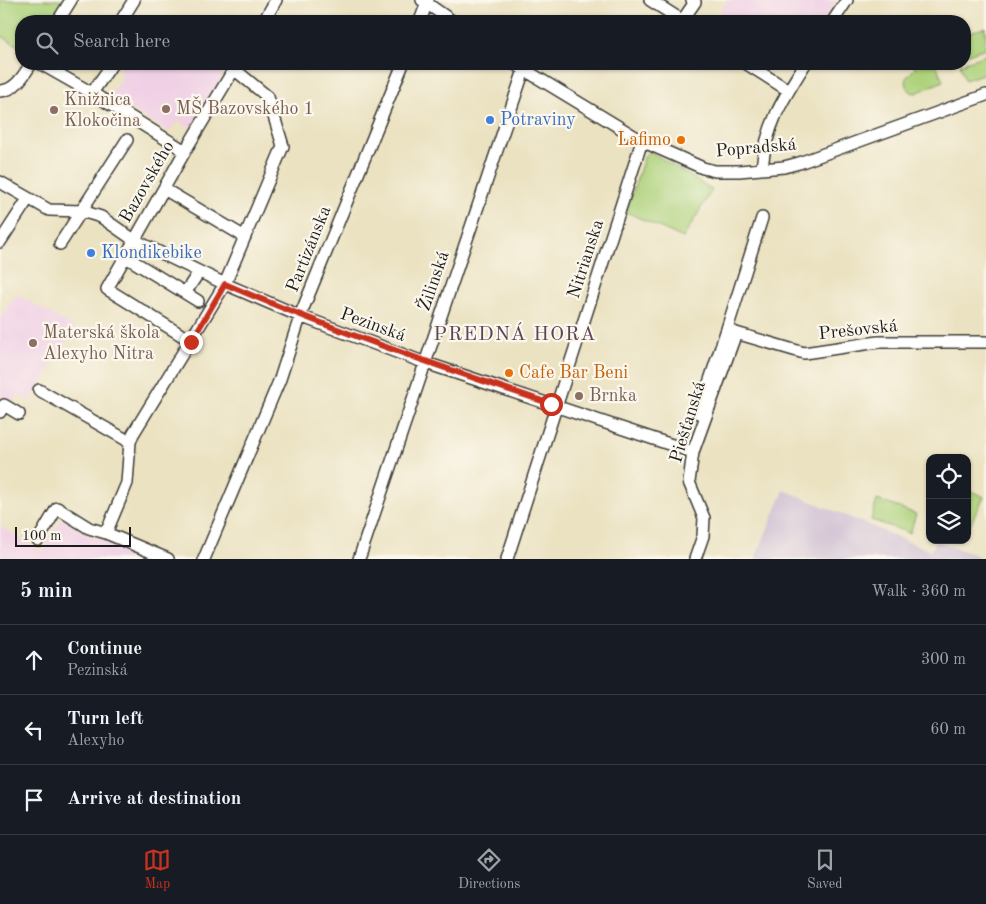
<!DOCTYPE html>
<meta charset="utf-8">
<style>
:root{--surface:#171b24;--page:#242831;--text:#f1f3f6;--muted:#9ea1a6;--line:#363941;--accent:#c8321e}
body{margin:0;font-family:"Old Standard TT",serif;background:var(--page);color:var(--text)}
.controls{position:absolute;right:15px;bottom:15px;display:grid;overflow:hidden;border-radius:10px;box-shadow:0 1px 4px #0004}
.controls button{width:45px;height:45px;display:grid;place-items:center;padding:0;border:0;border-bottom:1px solid var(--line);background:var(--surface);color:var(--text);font:25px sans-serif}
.scale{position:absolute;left:15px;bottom:12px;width:116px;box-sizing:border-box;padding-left:5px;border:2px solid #1c1c1c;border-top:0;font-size:14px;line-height:18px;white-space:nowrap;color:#1c1c1c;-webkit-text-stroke:4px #fbf7ec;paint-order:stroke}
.stop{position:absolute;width:15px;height:15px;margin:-11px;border:4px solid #c8321e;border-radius:50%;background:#fff}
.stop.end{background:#c8321e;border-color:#fff;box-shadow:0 1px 5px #0008}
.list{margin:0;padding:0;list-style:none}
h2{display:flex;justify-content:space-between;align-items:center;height:65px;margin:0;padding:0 20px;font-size:21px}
h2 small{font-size:16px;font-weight:400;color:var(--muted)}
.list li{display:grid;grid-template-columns:32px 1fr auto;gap:15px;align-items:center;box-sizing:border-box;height:70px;padding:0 20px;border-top:1px solid var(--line)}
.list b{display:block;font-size:19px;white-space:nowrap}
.list p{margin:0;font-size:16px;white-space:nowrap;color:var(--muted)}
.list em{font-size:16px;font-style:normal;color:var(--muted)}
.icon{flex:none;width:28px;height:28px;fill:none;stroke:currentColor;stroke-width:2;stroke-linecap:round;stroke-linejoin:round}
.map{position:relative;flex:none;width:986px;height:559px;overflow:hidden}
.search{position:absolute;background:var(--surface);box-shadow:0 1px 4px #0004;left:15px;right:15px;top:15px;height:55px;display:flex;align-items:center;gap:12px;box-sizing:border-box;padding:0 18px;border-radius:20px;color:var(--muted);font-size:19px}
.sheet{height:275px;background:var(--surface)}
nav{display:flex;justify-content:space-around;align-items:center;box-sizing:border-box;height:70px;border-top:1px solid var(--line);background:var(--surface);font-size:14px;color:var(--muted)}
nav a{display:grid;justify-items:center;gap:2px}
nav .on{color:var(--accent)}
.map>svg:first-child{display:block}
</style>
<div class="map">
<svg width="986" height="559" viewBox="0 0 986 559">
<rect width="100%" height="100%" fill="#fbf7ec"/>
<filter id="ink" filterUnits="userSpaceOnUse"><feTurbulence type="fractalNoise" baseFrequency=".02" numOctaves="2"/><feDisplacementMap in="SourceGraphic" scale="10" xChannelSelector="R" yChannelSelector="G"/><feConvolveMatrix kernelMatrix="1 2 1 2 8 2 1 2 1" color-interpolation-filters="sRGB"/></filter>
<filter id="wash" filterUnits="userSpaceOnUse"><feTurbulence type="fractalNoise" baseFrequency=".0096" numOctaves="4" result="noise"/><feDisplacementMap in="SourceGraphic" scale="20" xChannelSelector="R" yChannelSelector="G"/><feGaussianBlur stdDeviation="1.12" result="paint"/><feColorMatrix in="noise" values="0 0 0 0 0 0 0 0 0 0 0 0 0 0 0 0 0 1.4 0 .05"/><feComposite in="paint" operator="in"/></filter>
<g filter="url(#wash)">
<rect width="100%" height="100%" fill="#ebe2c1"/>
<path fill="#f0d0e5" d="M728 0H837L823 21H714Z
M122 64H210L209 66 223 75 190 128 178 120 169 132 110 97 123 74 118 71Z
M16 294 75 328 30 401 18 395 12 405 0 398V320Z
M62 520H64L91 536 151 559H0V526L41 551 45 550V546L58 523Z"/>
<path fill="#cebed2" d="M784 490 931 551 936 541 976 555 979 559H755Z"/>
<path fill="#aed27b" stroke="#65774c" d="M0 0H64L51 21H21V48L0 35Z
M985 27 986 48 965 55V34Z
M986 55V73L965 80 960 64H965V62Z
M913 64H936L943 81 916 93C908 93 906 86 906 78L915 68Z
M648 152H651L712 190 683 238 626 212 645 155Z
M967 489 984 497 967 531Z
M877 500 916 514 910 533 871 520Z"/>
</g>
<g filter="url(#ink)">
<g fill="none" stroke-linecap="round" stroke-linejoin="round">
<defs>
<path id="minor" d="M422 0 452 21
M650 0 683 21
M58 21 71 0
M121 21 134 0
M264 21 276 0
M420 21 428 0
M682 21 695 2 692 0
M833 21 847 0
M41 64 92 93 185 151
M515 64 642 141 703 168 715 171H739L784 167 799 163 986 95
M747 64 788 90
M0 91C15 91 24 75 31 64
M92 93 112 64
M762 168C766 125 783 99 805 64
M0 182 49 210 82 211 101 217 134 240 225 284 300 316 423 362 693 452
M164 189 245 237
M0 242 28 199
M60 244 127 140
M126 257 185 293 199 272
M185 293 198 301
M736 333 804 353 878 342H986
M191 341 107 289 185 151 237 64
M39 390 130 442
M0 412 4 405 19 414
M699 413 727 329
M38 540 57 508 89 528 106 533
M168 559 106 533 127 483 130 442 133 434 225 284 283 146 268 97 234 69
M204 559 280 379 302 311 403 64
M359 559 524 70
M507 559 642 141
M695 559 703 536 704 518 689 482 693 452 736 333 727 329 762 218"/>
</defs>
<use href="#minor" stroke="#3b3a35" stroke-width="14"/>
<use href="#minor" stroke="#fff" stroke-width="11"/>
</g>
</g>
<g fill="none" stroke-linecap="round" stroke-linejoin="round" filter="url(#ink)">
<path stroke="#c8321e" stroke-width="6" d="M191 342 225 284C332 330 441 367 551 404"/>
</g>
<g fill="#8d6e63" stroke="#fbf7ec" stroke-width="2">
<circle cx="166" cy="109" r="5"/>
<circle cx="54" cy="110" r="5"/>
<circle cx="33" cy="343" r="5"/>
<circle cx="579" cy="396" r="5"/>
</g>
<g fill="#3f7fe0" stroke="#fbf7ec" stroke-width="2">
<circle cx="490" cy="120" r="5"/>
<circle cx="91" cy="253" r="5"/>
</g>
<g fill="#e8710a" stroke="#fbf7ec" stroke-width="2">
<circle cx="681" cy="140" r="5"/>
<circle cx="509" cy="373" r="5"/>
</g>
<g text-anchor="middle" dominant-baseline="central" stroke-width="4.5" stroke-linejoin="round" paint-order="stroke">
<g font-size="18" fill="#785e54" stroke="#fbf7ec" text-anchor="start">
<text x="64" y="100">Knižnica<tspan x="64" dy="21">Klokočina</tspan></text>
<text x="176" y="109">MŠ Bazovského 1</text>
<text x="43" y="333">Materská škola<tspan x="43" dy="21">Alexyho Nitra</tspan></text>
<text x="589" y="396">Brnka</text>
</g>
<g font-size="18" fill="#366cbe" stroke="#fbf7ec" text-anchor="start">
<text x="500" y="120">Potraviny</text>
<text x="101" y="253">Klondikebike</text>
</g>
<g font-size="18" fill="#c56008" stroke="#fbf7ec" text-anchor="end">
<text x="671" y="140">Lafimo</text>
<text x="519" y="373" text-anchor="start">Cafe Bar Beni</text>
</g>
<g font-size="18" fill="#1c1c1c" stroke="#fbf7ec">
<text transform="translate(756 148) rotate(-5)">Popradská</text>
<text transform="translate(147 182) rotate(-60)">Bazovského</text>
<text transform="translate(309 249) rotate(-68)">Partizánska</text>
<text transform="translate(586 259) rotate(-72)">Nitrianska</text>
<text transform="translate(434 281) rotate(-71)">Žilinská</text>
<text transform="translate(373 325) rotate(20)">Pezinská</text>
<text transform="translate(858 330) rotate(-6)">Prešovská</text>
<text transform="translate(688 422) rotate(-73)">Piešťanská</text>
</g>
<g font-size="20" letter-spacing="1" fill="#5d4658" stroke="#fbf7ec">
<text x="515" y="335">PREDNÁ HORA</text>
</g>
</g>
</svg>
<div class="controls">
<button><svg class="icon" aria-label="locate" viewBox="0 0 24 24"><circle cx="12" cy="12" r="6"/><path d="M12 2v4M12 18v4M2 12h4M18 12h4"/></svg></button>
<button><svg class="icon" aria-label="layers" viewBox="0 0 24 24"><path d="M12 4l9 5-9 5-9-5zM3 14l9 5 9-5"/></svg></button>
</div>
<div class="scale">100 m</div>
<div class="stop" style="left:551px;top:404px"></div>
<div class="stop end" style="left:191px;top:342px"></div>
<div class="search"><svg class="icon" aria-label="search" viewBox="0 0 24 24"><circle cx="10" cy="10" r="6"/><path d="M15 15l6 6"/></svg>Search here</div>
</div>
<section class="sheet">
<h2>5 min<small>Walk · 360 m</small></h2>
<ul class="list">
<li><svg class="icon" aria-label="ahead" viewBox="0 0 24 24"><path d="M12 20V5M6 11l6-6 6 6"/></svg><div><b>Continue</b><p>Pezinská</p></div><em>300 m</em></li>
<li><svg class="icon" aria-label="left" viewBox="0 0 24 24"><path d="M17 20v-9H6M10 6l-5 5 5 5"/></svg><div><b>Turn left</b><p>Alexyho</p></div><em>60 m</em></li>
<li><svg class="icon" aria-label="arrive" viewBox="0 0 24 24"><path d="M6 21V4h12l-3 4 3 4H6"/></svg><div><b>Arrive at destination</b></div></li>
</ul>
</section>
<nav>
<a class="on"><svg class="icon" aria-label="map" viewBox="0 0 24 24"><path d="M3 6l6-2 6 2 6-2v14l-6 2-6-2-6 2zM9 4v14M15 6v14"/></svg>Map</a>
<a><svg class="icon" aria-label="directions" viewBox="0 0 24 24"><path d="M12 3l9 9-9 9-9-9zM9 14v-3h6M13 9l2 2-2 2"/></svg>Directions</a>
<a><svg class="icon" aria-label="saved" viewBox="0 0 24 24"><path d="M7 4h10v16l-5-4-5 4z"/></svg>Saved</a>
</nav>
